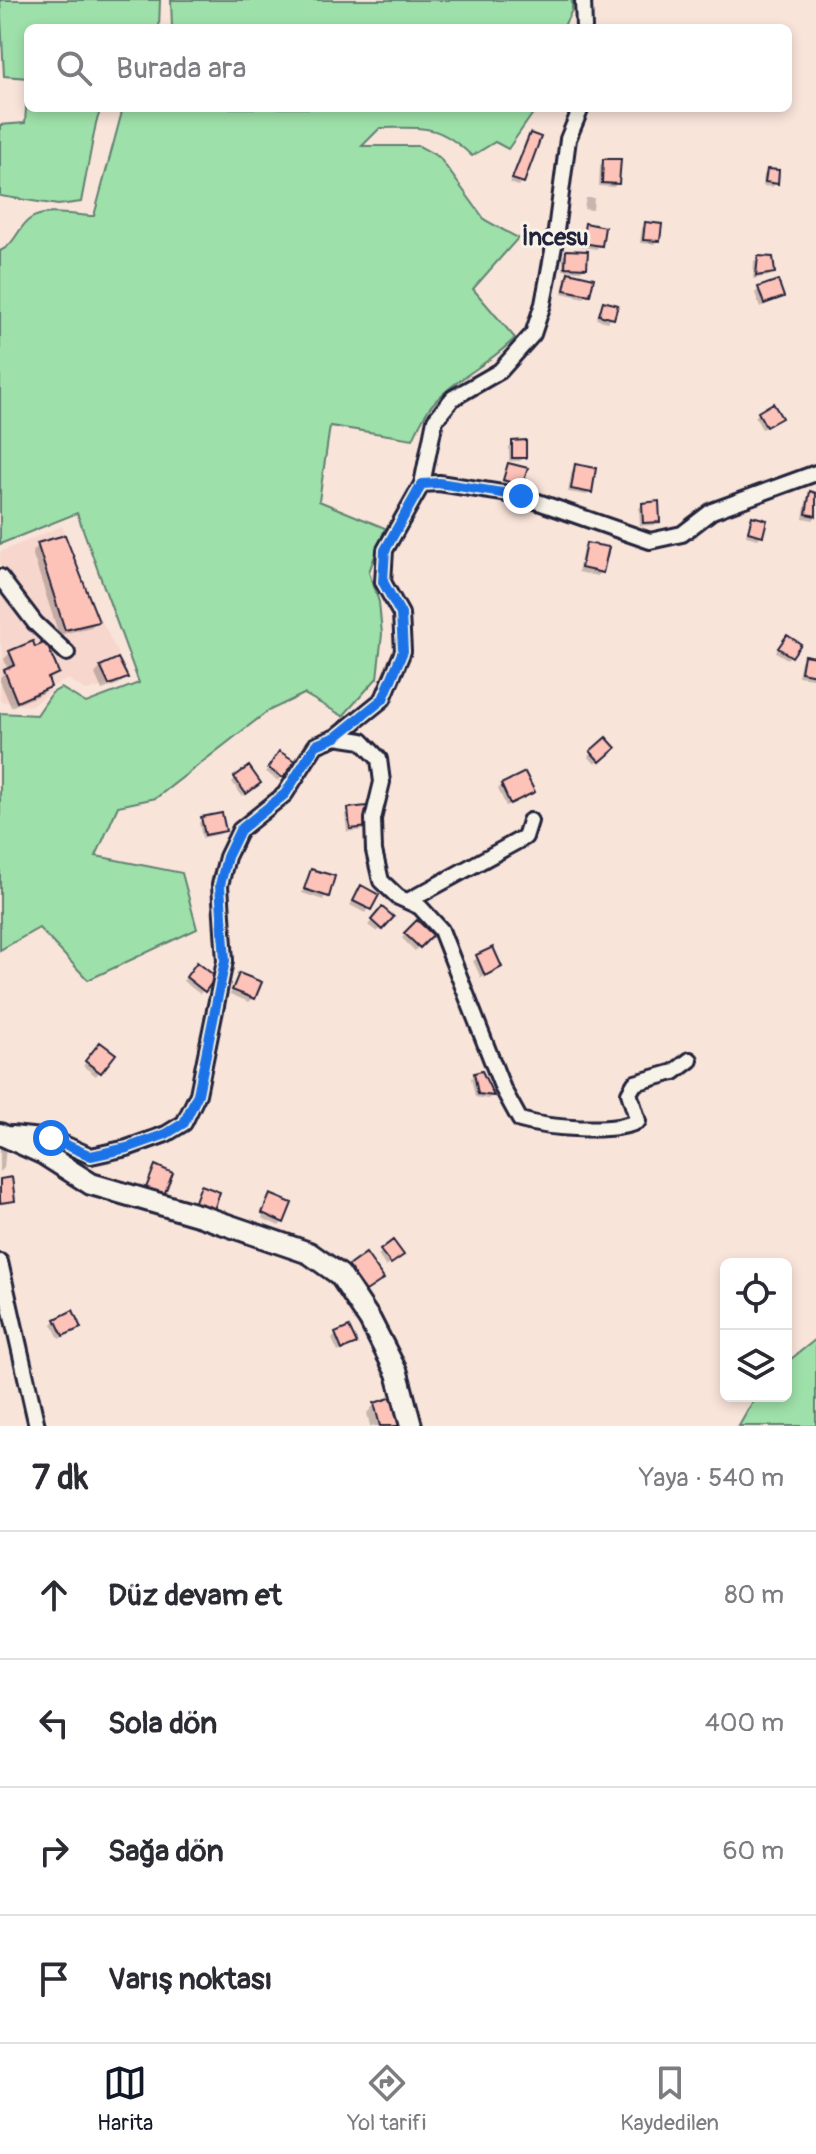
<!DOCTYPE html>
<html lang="tr">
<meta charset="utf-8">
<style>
:root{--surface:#fff;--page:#f7f7f7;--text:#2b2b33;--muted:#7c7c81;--line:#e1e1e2;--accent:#111827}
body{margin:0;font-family:Pangolin,sans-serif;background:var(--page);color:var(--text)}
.controls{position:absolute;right:24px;bottom:24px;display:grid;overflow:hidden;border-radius:12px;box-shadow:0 4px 12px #0003}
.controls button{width:72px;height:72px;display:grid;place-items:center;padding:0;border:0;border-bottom:2px solid var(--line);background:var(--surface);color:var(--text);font:40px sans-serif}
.stop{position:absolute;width:24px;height:24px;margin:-18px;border:6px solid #1a73e8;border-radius:50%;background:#fff}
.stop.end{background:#1a73e8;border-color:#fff;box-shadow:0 2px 8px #0008}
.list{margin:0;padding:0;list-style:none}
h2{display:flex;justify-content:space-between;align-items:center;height:104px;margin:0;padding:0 32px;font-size:34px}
h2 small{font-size:26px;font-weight:400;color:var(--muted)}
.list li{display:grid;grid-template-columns:52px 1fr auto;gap:24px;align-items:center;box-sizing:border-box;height:128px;padding:0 32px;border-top:2px solid var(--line)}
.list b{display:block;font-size:30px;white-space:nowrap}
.list em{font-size:26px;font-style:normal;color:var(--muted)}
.icon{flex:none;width:44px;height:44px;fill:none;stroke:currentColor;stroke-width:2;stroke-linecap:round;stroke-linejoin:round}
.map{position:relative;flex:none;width:816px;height:1426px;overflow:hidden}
.search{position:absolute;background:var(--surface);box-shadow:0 4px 12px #0003;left:24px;right:24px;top:24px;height:88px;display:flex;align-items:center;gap:20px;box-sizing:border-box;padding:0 28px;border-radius:12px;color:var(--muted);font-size:30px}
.sheet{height:616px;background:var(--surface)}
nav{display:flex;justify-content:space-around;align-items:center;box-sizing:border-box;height:112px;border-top:2px solid var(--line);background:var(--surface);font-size:22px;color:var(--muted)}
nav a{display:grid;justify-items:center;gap:4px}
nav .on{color:var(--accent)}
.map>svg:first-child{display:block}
</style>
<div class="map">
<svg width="816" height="1426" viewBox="0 0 816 1426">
<rect width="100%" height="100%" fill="#f9e4da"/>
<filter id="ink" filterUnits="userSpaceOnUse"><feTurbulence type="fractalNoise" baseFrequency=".0125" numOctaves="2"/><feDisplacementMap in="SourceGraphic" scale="16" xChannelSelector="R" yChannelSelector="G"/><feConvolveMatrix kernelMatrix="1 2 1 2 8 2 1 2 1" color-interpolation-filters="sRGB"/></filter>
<g filter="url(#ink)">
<path fill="#f6d6cd" d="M62 526 93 604 130 678 87 691 68 679 53 686 43 698 29 706 0 701V669L3 654 0 643V552Z"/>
<path fill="#9ee0a9" stroke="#608172" stroke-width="2" d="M0 0H160L159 28H28V108H101L96 123 81 202 58 205 0 196V125L25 123 28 78 4 76Z
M171 0H572V10L563 28H172Z
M123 108H560V111L536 109 508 149 495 142 472 156C437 123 425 128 380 128L362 146H419L439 157 485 220 518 238 473 289 515 338C490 364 455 378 431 406 424 415 418 428 413 439L330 426 319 501 385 528 369 572 379 602 382 634 377 678 343 716 304 694 268 711 156 798 118 806 96 856 182 873 197 929 88 980 39 928 0 950V713L37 715 52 693 61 688 86 703 139 683 77 513 0 544V251C15 245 18 227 30 219 46 208 76 216 94 216Z
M816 1339V1426H739L756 1396H786V1363Z"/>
<path fill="#0003" d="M530 135 538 138 522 182 518 186 510 183 526 139Z
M604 161 617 183 614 187 599 186 600 165Z
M768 171 776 183 772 187 763 186 764 175Z
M586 198H594L593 210 584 209Z
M646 224 658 240 654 244 640 243 642 228Z
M586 225 600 245 596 249 579 246 582 229Z
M567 252 585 267 581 271 563 270V256Z
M758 258 773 272 769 276 753 279 754 261Z
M569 274 588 294 584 298 562 293 565 278Z
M759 289 781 297 760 307 755 293Z
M604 303 612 318 608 322 596 319Z
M759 413 776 421 762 429 755 417Z
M513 443 524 457 520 461H509V447Z
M509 465 520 485 517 489 501 484Z
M576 466 590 492 587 495 568 492 572 470Z
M811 494 816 495V517L813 520 803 518 807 497Z
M642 505 658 521 654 525 640 526 639 508Z
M753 518 761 535 758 539 746 536 749 522Z
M39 545 97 621 91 627 59 635 32 552Z
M587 545 601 572 597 576 578 572 583 549Z
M783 641 791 655 787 659 776 652Z
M10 653 57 673 46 681 49 687 43 693 11 707 0 681V677L8 670 4 659Z
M805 657 816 659V675L812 678 798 676 801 661Z
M101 667 126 678 119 684 102 690 95 674Z
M606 739 614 748 595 764 588 756Z
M276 757 281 777 278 781 266 772Z
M235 778 255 787 242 796 232 782Z
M502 785 532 792 506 806 498 789Z
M349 810 367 826 363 830 347 832 345 814Z
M202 819 223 830 220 834 202 838 199 823Z
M312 871 333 878 323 900 302 893Z
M361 888 376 895 365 913 350 905Z
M382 910 391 917 377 932 368 925Z
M417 922 430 935 415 951 402 938Z
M492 950 500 967 481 978 473 961Z
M194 968 203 990 200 994 183 981Z
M239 975 253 998 249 1002 230 994Z
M97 1049 113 1055 96 1076 83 1066Z
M475 1075 492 1096 488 1099 475 1097 471 1078Z
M0 1146 6 1147 4 1168 0 1172Z
M270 1198 283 1222 279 1226 262 1218Z
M382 1252 397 1258 386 1267 378 1255Z
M349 1267 375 1284 359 1296 343 1273Z
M56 1320 79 1328 59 1339 52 1324Z
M336 1335 354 1343 338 1352 332 1339Z
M375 1404 401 1426H370L367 1413Z"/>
<path fill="#fdc2b8" stroke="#22223b" stroke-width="2" d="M530 133 541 137 524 183 512 179Z
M603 159H621L619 184 602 183Z
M767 169 779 170 778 184 765 182Z
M645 222 662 224 660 241 643 240Z
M585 223 605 227 602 246 582 243Z
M566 250 588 251 587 268 565 267Z
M758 256 773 257 775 273 756 276Z
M568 272 594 278 590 295 564 290Z
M778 280 784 297 764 304 758 287Z
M603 301 618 305 614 319 599 315Z
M773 403 782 418 766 427 758 412Z
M526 440V458H512V441Z
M508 463 528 468 522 486 503 480Z
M575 464 596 468 592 493 571 489Z
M810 491 816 493V516L806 514Z
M659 501 660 522 643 523 642 503Z
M752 516 767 520 763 536 748 532Z
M65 535 99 622 65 630 37 543Z
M586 543 609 547 603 573 581 568Z
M787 635 801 644 792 657 778 648Z
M33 641 35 647 46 642 59 673 48 678 51 687 17 702 4 670 15 665 9 651Z
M804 655 816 657V675L801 672Z
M118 658 128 678 109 685 100 666Z
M606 737 616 748 600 762 590 751Z
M279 751 295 761 283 778 268 768Z
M249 766 261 783 246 794 234 777Z
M525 772 535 792 510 804 501 784Z
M367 806 369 827 350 829 348 808Z
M222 813 226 831 205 835 201 817Z
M311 869 335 876 329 897 304 889Z
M361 885 379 895 371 910 353 901Z
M382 907 394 917 382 930 371 920Z
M417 920 433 935 420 948 404 933Z
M493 947 502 967 485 976 476 955Z
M197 962 216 977 205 992 186 977Z
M239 973 262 982 255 999 232 990Z
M100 1042 116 1054 101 1073 85 1061Z
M482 1071 494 1096 478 1094 474 1073Z
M155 1165 173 1173 164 1195 146 1188Z
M12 1177 15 1201 0 1203V1179Z
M201 1185 220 1192 214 1210 194 1204Z
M270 1194 292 1203 284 1223 262 1213Z
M393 1240 404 1255 391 1264 380 1250Z
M366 1253 384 1279 366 1291 348 1266Z
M73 1310 81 1328 63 1336 55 1319Z
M349 1327 357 1344 342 1350 335 1333Z
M396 1396 403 1426H380L374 1403Z"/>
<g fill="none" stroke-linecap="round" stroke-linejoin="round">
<defs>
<path id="street" d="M583 0 584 28
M422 484 439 483 521 496 650 541 682 534 712 511 816 473
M0 577 35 623 67 653
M336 737 362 741 379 759 382 782 373 819 374 851 381 881 398 897 420 907 441 930 503 1089 520 1120C548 1128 612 1134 638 1121L629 1093 635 1083 674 1072 690 1060
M408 901 525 837 530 821
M12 1134 51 1138 91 1156 127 1148 166 1134 184 1123 198 1094 225 961 220 885 227 857 240 830 285 794 316 745 336 737 383 699 403 651 401 614 383 582 385 550 422 484 435 420 453 398 500 371 533 334 543 304 554 246 568 139 581 108
M0 1262 37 1426"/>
<path id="secondary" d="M0 1134 44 1154 91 1184 201 1216 309 1253 340 1275 370 1320 397 1373 411 1426"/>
</defs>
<use href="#street" stroke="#22223b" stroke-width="20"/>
<use href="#secondary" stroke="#22223b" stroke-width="26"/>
<use href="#street" stroke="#f7f3e8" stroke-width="14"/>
<use href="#secondary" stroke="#f7f3e8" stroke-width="20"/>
</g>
</g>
<g fill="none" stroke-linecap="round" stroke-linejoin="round" filter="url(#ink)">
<path stroke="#1a73e8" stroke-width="10" d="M51 1138 91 1156 127 1148 166 1134 184 1123 198 1094 225 961 220 885 227 857 240 830 285 794 316 745 336 737 383 699 403 651 401 614 383 582 385 550 422 484 439 483 521 496"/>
</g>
<g text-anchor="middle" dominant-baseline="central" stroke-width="6" stroke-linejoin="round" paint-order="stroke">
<g font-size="24" font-weight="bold" fill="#22223b" stroke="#f7f3e8">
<text x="555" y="237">İncesu</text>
</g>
</g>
</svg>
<div class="controls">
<button><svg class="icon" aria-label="locate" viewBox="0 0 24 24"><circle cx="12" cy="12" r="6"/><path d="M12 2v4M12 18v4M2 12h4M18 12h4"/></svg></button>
<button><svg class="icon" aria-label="layers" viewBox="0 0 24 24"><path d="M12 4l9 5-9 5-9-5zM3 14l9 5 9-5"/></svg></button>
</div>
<div class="stop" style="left:51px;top:1138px"></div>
<div class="stop end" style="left:521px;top:496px"></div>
<div class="search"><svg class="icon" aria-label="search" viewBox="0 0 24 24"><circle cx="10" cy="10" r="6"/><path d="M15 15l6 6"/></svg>Burada ara</div>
</div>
<section class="sheet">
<h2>7 dk<small>Yaya · 540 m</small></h2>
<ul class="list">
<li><svg class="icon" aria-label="ahead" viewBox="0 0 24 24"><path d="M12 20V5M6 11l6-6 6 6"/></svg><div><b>Düz devam et</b></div><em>80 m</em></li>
<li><svg class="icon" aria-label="left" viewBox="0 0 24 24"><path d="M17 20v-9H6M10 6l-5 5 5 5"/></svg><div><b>Sola dön</b></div><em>400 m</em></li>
<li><svg class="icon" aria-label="right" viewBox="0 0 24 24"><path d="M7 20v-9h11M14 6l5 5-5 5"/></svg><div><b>Sağa dön</b></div><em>60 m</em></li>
<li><svg class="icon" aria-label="arrive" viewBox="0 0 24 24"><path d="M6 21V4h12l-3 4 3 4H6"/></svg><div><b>Varış noktası</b></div></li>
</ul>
</section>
<nav>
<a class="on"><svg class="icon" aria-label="map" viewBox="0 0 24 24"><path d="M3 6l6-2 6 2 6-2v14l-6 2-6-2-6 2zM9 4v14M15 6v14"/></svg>Harita</a>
<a><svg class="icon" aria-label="directions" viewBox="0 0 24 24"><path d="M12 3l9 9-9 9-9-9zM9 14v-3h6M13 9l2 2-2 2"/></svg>Yol tarifi</a>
<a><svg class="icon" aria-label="saved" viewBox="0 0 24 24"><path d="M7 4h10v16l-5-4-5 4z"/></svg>Kaydedilen</a>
</nav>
